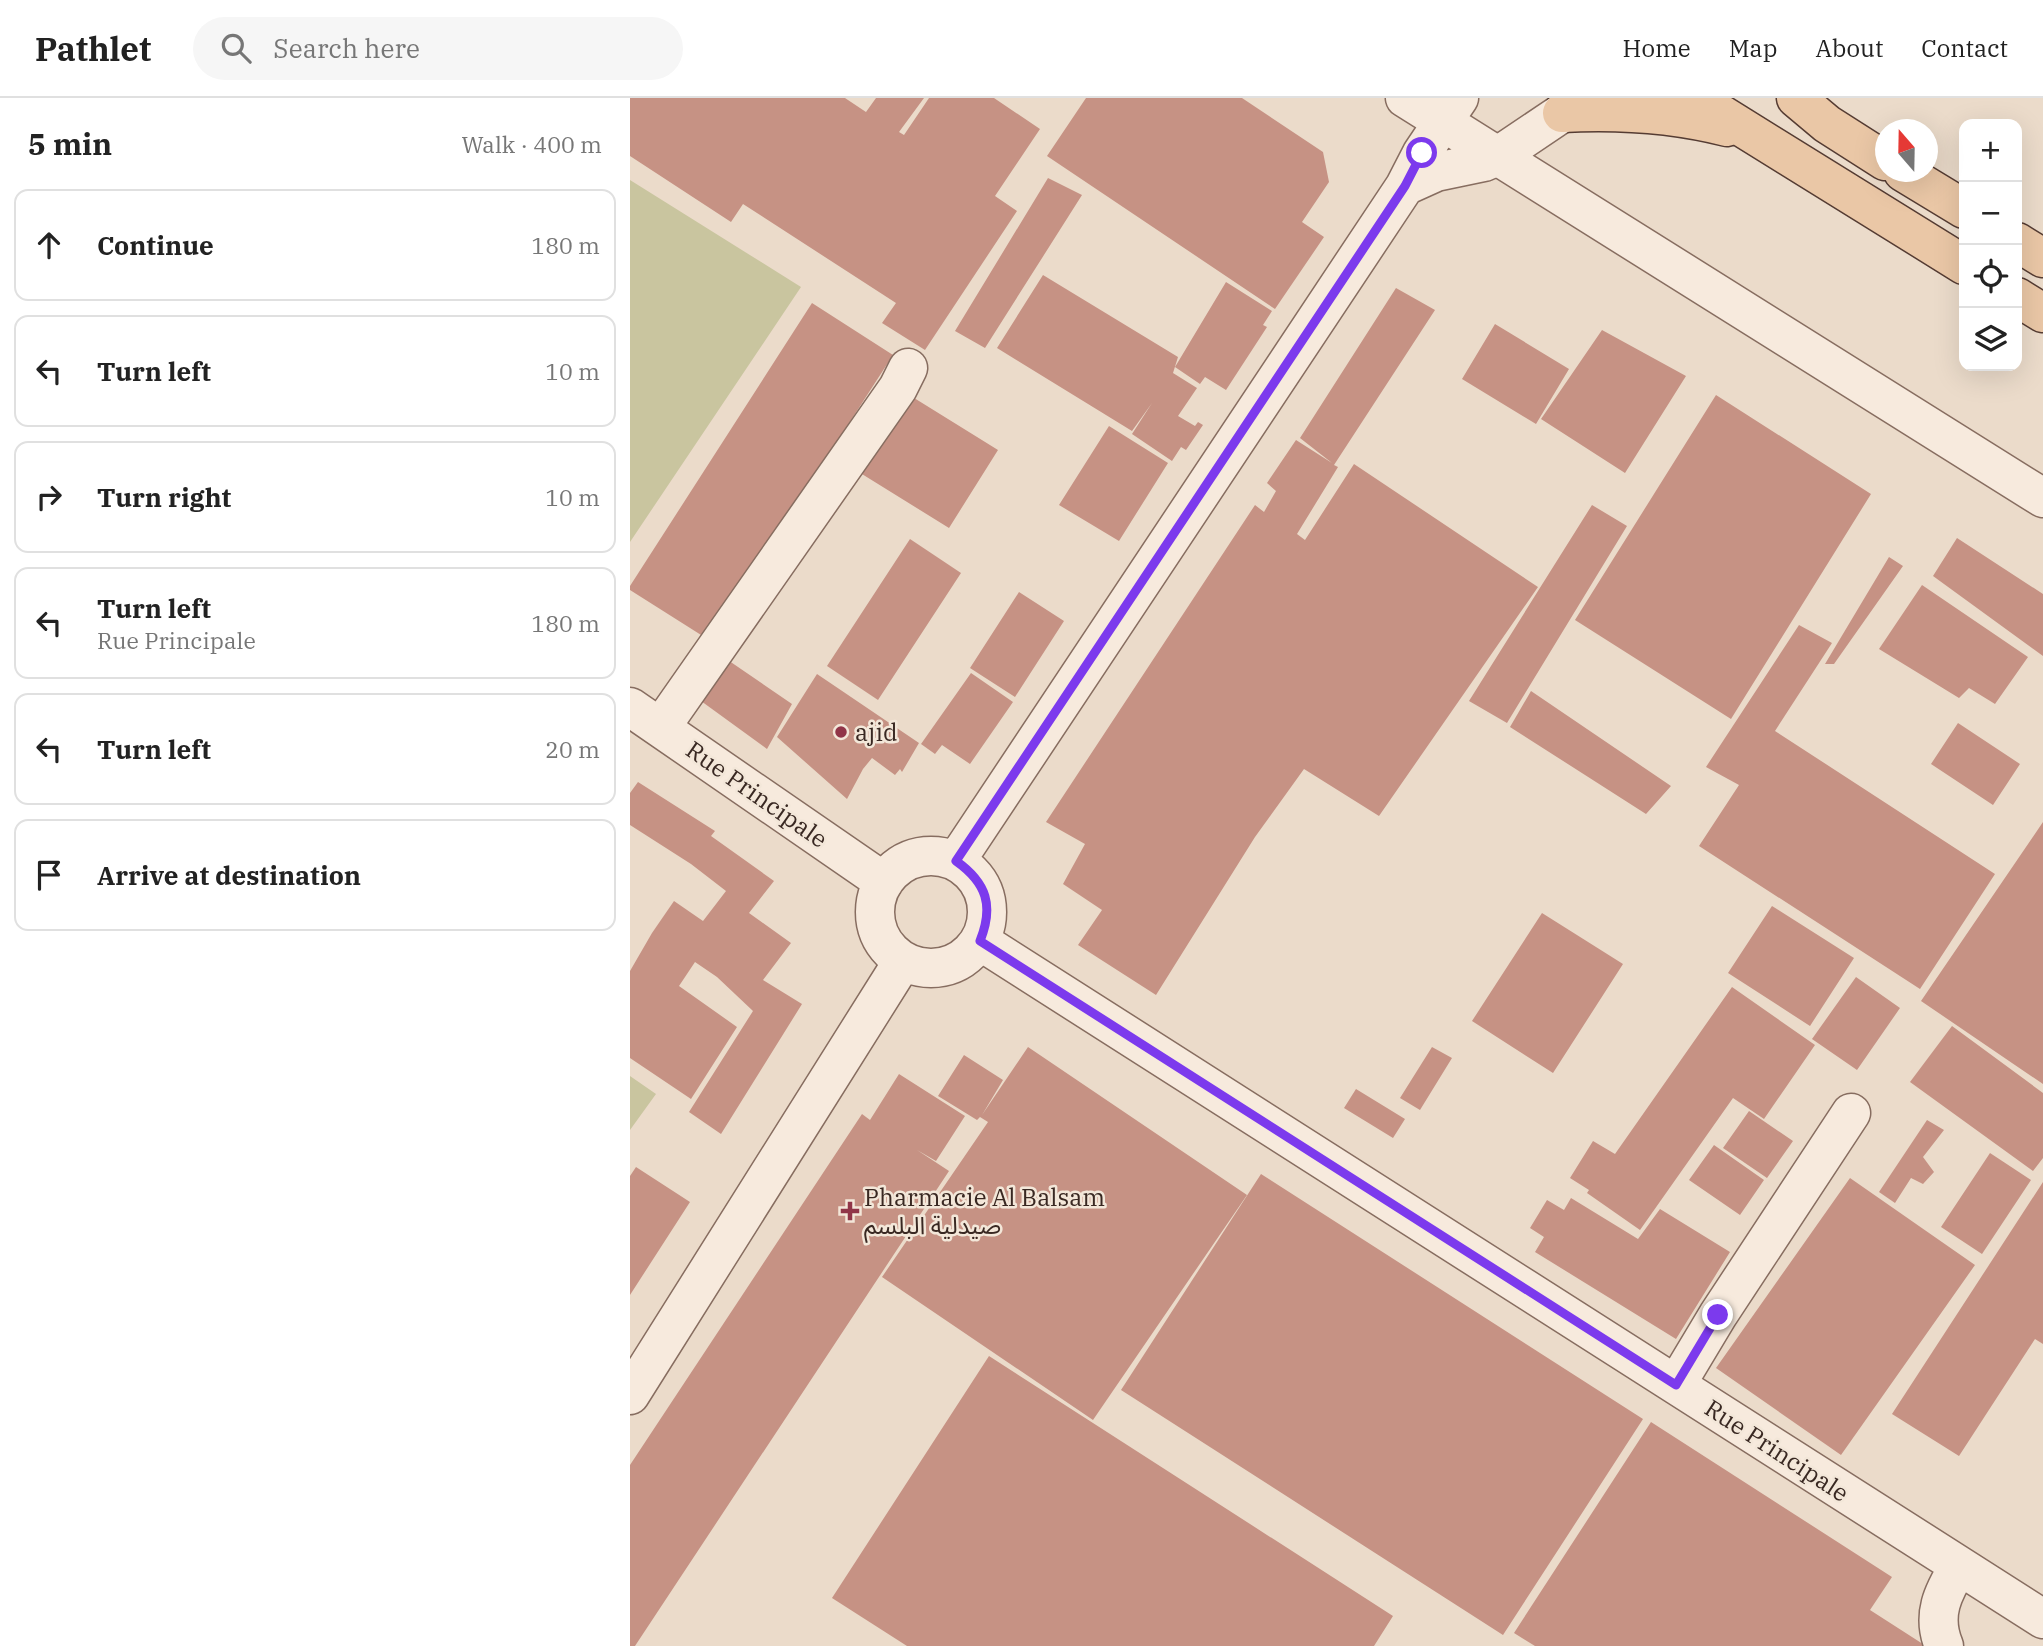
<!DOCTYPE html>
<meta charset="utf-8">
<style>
:root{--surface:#fff;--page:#f6f6f6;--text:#222;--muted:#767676;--line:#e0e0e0}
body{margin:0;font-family:"IBM Plex Serif","Noto Sans Arabic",serif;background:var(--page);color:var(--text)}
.controls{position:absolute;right:21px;top:21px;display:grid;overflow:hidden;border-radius:14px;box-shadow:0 7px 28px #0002}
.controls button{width:63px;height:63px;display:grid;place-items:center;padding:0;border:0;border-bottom:2px solid var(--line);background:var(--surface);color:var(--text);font:35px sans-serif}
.compass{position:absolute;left:1245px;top:21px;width:63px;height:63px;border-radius:50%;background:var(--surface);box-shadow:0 7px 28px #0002;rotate:340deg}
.stop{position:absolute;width:21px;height:21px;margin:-16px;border:5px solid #7c3aed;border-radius:50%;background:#fff}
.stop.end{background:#7c3aed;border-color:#fff;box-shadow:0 2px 7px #0008}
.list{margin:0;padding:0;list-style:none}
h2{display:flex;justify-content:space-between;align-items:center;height:91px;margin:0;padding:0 28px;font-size:30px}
h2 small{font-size:23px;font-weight:400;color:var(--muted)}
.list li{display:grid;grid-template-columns:46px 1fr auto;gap:21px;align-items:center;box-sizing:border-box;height:112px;margin:0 14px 14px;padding:0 14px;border:2px solid var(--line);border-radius:14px}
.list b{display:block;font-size:26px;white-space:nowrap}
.list p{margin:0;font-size:23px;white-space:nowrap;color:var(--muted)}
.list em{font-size:23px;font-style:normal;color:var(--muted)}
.icon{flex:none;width:38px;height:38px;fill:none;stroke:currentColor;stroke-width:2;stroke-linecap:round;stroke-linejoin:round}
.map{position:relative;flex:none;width:1413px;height:1548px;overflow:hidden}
header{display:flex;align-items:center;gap:42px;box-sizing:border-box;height:98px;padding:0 35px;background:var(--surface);border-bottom:2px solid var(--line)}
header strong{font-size:33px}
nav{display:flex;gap:38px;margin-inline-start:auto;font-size:24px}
.search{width:490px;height:63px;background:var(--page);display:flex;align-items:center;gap:18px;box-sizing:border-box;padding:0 24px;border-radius:38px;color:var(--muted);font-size:26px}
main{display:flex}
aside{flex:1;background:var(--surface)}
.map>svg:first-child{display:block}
</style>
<header>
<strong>Pathlet</strong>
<div class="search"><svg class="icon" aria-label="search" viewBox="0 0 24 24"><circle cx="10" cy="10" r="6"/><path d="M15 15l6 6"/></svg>Search here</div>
<nav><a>Home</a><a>Map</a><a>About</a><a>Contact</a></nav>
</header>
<main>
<aside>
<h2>5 min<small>Walk · 400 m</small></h2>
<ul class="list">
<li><svg class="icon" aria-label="ahead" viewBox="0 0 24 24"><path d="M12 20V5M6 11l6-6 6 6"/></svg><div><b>Continue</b></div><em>180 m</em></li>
<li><svg class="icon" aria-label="left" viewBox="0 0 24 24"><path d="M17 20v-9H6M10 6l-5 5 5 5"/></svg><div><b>Turn left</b></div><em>10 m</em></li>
<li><svg class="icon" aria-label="right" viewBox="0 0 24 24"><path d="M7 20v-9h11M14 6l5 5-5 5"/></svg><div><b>Turn right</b></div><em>10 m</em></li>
<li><svg class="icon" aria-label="left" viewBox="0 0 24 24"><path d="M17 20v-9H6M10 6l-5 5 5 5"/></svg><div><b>Turn left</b><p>Rue Principale</p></div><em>180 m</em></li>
<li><svg class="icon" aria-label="left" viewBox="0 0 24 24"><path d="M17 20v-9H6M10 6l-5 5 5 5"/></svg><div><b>Turn left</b></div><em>20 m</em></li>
<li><svg class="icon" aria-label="arrive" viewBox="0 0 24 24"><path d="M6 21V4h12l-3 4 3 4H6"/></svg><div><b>Arrive at destination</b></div></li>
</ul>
</aside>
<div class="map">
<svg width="1413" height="1548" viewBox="0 0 1413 1548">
<rect width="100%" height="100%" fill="#ebdbca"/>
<path fill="#c9c59f" d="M0 82 171 189 0 444Z
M0 978 26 996 0 1032Z"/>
<path fill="#c69284" d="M0 0H215L236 14 246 0H294L269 34 274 37 299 0H364L410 31 365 98 387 113 295 252 252 225 266 205 113 106 101 124 0 58Z
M456 0H612L693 54 699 84 672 124 694 139 645 211 417 58Z
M418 80 452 97 355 250 325 233Z
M413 177 548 259 543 275 567 290 548 318 565 328 568 324 573 327 556 352 551 349 542 363 502 336 522 305 502 333 367 250Z
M596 184 642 213 633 227 637 229 596 292 575 279 570 286 545 269Z
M766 190 805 212 704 367 708 369 667 436 675 442 724 366 908 489 749 718 674 671 625 739 526 897 448 847 472 812 433 786 455 746 416 724 625 407 634 414 646 393 637 385 666 342 702 365 670 340Z
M182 205 263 257 79 542 0 492V488Z
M865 226 939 271 906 326 832 281Z
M972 232 1056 278 995 375 911 321Z
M268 290 368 352 319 430 219 368Z
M1086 297 1241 396 1101 621 945 522Z
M479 328 538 365 489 443 429 407Z
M962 407 997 428 877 625 839 603Z
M1327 440 1413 496V558L1303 478Z
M280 441 331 475 248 602 197 568Z
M1259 459 1273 468 1204 566H1195Z
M1292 487 1398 559 1365 606 1339 590 1329 600 1249 551Z
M389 494 434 523 385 599 340 570Z
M1169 527 1202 545 1145 633 1365 776 1290 891 1069 748 1109 687 1076 669Z
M89 556 162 606 137 651 60 595Z
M341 575 383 604 340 666 312 647 305 656 291 646Z
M187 576 289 645 272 674 270 671 265 677 242 660 233 671 217 701 147 639Z
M901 593 1041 688 1016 716 880 629Z
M1328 625 1390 666 1363 707 1301 666Z
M8 684 85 733 81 738 144 783 119 815 161 845 133 882 172 906 91 1036 59 1014 123 913 87 879 65 864 49 888 107 929 61 1001 0 960V873L22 835 44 803 73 823 96 793 61 766 0 727V695Z
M1413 724V986L1291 903Z
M1142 808 1224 860 1180 928 1098 875Z
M912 815 993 866 923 975 842 923Z
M1226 879 1270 910 1227 972 1182 941Z
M1102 889 1185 947 1134 1021 1103 1000 1010 1132 957 1095 959 1092 940 1080 963 1043 985 1056Z
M1322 928 1413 995V1060L1403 1073 1280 984Z
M398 949 617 1097 463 1322 252 1179 358 1024 350 1019 347 1022 308 998 334 957 373 982 352 1017Z
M802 949 822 960 790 1012 770 1000Z
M269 976 335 1018 306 1063 287 1052 319 1073 5 1548H0V1367L232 1016 240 1022Z
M726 991 775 1021 763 1040 714 1010Z
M1119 1013 1163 1043 1137 1080 1093 1050Z
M1297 1022 1314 1032 1293 1059 1304 1074 1293 1086 1281 1080 1265 1105 1249 1094Z
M1084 1047 1134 1082 1110 1117 1059 1082Z
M1360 1055 1401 1082 1352 1156 1311 1129Z
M6 1069 60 1104 0 1197V1078Z
M631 1076 1013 1321 873 1537 491 1292Z
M1220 1080 1345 1167 1211 1357 1086 1270Z
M1413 1084V1246L1405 1241 1329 1358 1262 1316Z
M941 1100 1008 1141 1030 1111 1100 1154 1046 1241 905 1154 914 1139 900 1130 917 1102 934 1112Z
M359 1258 763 1518 744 1548H277L202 1500Z
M1021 1324 1262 1479 1240 1512 1296 1548H905L884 1535Z"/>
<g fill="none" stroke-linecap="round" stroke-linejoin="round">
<defs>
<path id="minor" d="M775 0 1413 400
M775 88 806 74 854 64 868 58 932 15 961 1
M0 609 254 784
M31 629 268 290 278 270
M245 814a56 56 0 1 1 112 0a56 56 0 1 1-112 0Z
M326 763 775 88 792 55 829 0
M350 843 1413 1521
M1046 1287 1088 1217 1221 1015
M0 1297 273 863
M1314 1548C1301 1517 1313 1494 1329 1468"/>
<path id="major" d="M1065 0 1334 167
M1166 0 1197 26 1255 63
M932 15C988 12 1042 15 1097 29
M1273 74 1334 111
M1387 144 1413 160
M1387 199 1413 215"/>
</defs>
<use href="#minor" stroke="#876d60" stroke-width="41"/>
<use href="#major" stroke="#553c33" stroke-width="41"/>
<use href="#minor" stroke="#f7eadd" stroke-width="38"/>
<use href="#major" stroke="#eac7a6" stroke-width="38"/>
</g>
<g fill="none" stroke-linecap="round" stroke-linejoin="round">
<path stroke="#7c3aed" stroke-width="9" d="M792 55 775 88 326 763C357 785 364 808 350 843L1046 1287 1088 1217"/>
</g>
<g fill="#913548" stroke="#f3e7d9" stroke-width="2.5">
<circle cx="211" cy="634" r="7"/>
<path d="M216.5 1102.5h7v7h7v7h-7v7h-7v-7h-7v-7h7z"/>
</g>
<g text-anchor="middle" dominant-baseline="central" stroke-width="5" stroke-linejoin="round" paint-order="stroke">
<g font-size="24" fill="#392822" stroke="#f3e7d9" text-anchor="start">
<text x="225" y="634">ajid</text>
<text x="234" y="1099">Pharmacie Al Balsam<tspan x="234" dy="28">صيدلية البلسم</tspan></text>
</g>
<g font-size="24" fill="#392822" stroke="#f3e7d9">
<text transform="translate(127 696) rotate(35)">Rue Principale</text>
<text transform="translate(1147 1352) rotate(33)">Rue Principale</text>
</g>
</g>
</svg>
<div class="controls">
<button>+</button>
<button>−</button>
<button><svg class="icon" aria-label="locate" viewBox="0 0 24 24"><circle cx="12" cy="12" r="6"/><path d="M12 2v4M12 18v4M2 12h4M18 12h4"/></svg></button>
<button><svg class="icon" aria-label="layers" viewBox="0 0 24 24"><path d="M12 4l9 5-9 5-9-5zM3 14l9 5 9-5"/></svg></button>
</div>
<svg class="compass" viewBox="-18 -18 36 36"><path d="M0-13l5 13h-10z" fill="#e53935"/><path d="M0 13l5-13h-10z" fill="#767676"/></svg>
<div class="stop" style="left:792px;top:55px"></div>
<div class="stop end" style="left:1088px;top:1217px"></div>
</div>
</main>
